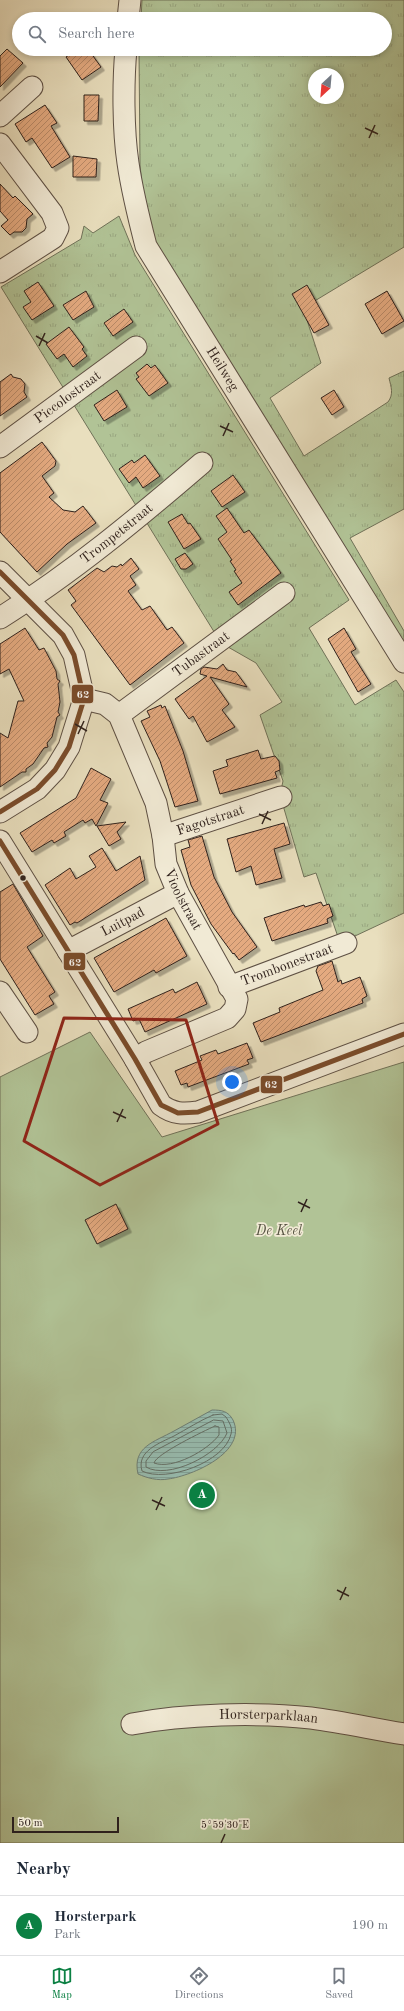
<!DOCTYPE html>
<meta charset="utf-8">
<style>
:root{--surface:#fff;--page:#f2f2f3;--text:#1f2937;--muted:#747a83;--line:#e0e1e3;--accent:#0b8043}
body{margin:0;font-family:"Old Standard TT",serif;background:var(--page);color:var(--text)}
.compass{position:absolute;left:308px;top:68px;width:36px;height:36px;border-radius:50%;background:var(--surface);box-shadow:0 2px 6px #0003;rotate:206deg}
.scale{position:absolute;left:12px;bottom:10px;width:107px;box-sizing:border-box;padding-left:4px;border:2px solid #2f211c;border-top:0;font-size:11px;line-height:14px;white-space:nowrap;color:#2f211c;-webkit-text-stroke:3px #f1ead5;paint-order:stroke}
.you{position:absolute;left:232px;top:1082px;width:14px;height:14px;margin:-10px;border:3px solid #fff;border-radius:50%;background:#1a73e8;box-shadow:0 0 0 6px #1a73e833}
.badge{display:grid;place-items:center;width:26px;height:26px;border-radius:50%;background:var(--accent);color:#fff;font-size:13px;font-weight:700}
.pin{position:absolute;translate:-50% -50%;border:2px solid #fff;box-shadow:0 1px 4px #0006}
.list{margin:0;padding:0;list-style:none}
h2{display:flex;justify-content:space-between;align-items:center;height:52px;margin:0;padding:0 16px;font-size:17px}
h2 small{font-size:13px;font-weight:400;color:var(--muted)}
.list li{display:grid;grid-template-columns:26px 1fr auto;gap:12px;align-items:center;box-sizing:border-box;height:60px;padding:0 16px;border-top:1px solid var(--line)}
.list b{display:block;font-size:15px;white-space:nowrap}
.list p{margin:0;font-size:13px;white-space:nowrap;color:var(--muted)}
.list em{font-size:13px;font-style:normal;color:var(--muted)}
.icon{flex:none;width:22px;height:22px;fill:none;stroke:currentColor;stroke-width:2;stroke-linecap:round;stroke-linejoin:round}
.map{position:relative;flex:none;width:404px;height:1843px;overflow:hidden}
.search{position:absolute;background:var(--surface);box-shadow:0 2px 6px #0003;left:12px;right:12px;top:12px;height:44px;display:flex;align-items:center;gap:10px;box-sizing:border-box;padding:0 14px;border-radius:22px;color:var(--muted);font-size:15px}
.sheet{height:112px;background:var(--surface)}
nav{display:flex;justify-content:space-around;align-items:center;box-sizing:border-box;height:56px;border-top:1px solid var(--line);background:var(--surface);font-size:11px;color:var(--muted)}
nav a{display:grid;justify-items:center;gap:2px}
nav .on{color:var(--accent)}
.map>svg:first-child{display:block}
</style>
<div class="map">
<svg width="404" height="1843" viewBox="0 0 404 1843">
<defs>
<pattern id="grass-tufts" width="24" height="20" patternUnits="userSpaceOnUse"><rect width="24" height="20" fill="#b1c396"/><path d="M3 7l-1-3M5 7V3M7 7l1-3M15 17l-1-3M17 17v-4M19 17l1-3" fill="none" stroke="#99a781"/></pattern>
<pattern id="water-rules" width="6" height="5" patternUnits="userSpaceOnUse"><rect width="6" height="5" fill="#97bdb1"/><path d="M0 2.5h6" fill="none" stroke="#82a298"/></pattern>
<pattern id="building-hatch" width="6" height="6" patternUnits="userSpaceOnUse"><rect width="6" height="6" fill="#e4aa80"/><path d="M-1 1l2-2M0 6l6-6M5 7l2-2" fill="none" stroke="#b98a68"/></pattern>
<filter id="shadow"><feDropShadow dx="3.5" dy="3.5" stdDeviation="0" flood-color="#0004"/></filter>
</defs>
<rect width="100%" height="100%" fill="#e9dfbe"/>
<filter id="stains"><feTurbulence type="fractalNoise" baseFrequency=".005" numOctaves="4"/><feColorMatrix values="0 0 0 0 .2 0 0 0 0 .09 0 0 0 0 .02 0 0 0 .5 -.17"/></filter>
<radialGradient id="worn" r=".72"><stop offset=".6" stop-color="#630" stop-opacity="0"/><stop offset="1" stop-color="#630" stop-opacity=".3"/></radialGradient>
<path fill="url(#grass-tufts)" stroke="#707259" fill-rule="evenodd" d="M142 0H404V247L303 308 321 363 270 398 304 456 388 402C394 394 391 387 389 378L404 371V509L350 538 404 631V644L175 279 146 224 140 165 139 49H385V19H141ZM314 74H338V98H314Z
M119 216 135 255 349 600 309 628 355 705 396 680 404 692V913L355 936 338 937 316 873 304 877 280 795 283 781 260 715 282 702 256 663 221 643 1 287 81 239 84 226 93 233Z"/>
<path fill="#b1c396" stroke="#707259" d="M90 1032 162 1137 404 1062V1843H0V1077Z"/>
<path fill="url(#water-rules)" stroke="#6d7f75" d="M212 1410C222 1410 228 1411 233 1420 248 1452 192 1476 168 1479 158 1481 147 1478 138 1474 132 1447 154 1442 174 1431 187 1424 199 1417 212 1410Z"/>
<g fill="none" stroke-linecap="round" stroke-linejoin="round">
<path stroke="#636f66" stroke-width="1" d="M213 1415 222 1414 226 1417C229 1422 233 1428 231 1434 225 1462 166 1483 142 1471 136 1451 160 1443 174 1436 187 1429 199 1421 213 1415Z
M214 1420 223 1421 227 1433C218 1455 168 1480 146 1467V1461L153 1452Z
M215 1426 219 1427V1435C208 1450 173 1470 154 1463 156 1454 204 1431 215 1426Z"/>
</g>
<path fill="url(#building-hatch)" stroke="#2f211c" filter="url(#shadow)" d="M7 49 23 63 0 87V56Z
M78 49H88L101 67 82 80 66 57Z
M84 95H99L98 121H84Z
M45 105 57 123 51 126 70 157 52 168 32 138 26 142 15 124Z
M73 156 97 159 96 177H73Z
M0 184 13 198 15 196 33 214 27 219 26 228 22 232H14L10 235 1 226 8 220 0 211Z
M38 282 54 306 32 320 23 307 31 302 24 291Z
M307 285 329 325 314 333 292 294Z
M86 291 94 307 73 320 63 305Z
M387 291 404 321 382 334 365 304Z
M124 309 133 322 113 336 104 323Z
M69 327 84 347 82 349 87 356 73 367 64 354 57 359 46 344Z
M147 364 151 368 155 365 168 383 149 396 136 379 139 377 136 373Z
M11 374 13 377 21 379 25 384 24 392 27 397 0 416V382Z
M117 390 127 407 104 421 94 405Z
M334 390 344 407 332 415 321 398Z
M42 442 56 461 55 466 42 476 54 493 49 497 63 510 75 512 83 506 96 523 67 544 37 572 0 532V473Z
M145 455 160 476 143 488 136 477 129 483 119 469 132 460 134 463Z
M233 475 245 492 222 507 211 491Z
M227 508 244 533 249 530 281 573 238 605 229 592 242 583 234 571 236 570 230 561 232 560 218 539 227 532 216 516Z
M182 514 188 524 190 523 201 539 184 549 168 522Z
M185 553 193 564 186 569H181L175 559Z
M131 558 139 569 130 576 136 585 128 591 142 610 150 606 167 630 172 627 184 643 130 685 71 605 76 601 68 590 97 568 104 572 112 566 117 567 121 564 122 566Z
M25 628 39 650 44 648 56 671 57 679 60 681 58 684 60 702 58 712 60 715 57 717 52 737 47 743 48 747 44 748 33 764 26 769V772H22L0 787V733L8 738 18 701H24L9 669 0 674V644Z
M344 628 356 649 351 652 371 684 358 692 328 639Z
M223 664 227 670 236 672 247 687 210 677 229 704 222 710 235 727 207 742 193 716 189 719 175 699 207 676 200 674 201 669 204 667 217 669Z
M161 705 162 708 165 706 183 751 198 801 175 807 160 761 141 721 150 717 147 711Z
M258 750 261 759 275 756 279 761 280 770 275 772 277 778 220 794 213 771 228 766 226 760Z
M91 768 111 779 100 800 108 803 96 826 92 819 85 823 83 820 64 832 66 836 54 843 52 840 32 852 20 833 76 798Z
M126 822 117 832 121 839 109 846 97 826Z
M284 823 290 844 274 849 282 878 256 885 251 866 236 872 227 839Z
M202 836 214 877 232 912 257 947 239 960 234 953 233 954 211 924 191 885 181 850 190 847 188 840Z
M102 848 116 871 140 856 145 880 77 923 75 922 70 925 45 885 70 868 76 879 96 867 89 856Z
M13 884 43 936 27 947 55 992 49 996 54 1004 35 1015 0 959V892Z
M321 902 323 906 329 904 333 916 327 919 328 923 272 941 264 918 304 905 305 907Z
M166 918 187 956 156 973 154 970 114 992 94 958Z
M332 961 338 982 341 980 342 984 360 977 367 996 362 999 363 1003 261 1042 253 1023 280 1012 279 1008 323 990 316 971 318 966Z
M197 982 207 1004 145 1032 139 1019 133 1021 128 1009 173 989 175 993Z
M247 1043 253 1058 247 1060 249 1064 188 1087 187 1083 181 1085 175 1071 202 1060 200 1056 216 1050 218 1054Z
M116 1204 128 1229 97 1244 85 1220Z"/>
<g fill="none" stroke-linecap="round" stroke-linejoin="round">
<defs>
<g id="minor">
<path d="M128 19 130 0"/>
<path id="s1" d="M126 49C123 82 123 130 128 163 132 191 139 219 146 246L404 662"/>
<path d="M0 116 32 87"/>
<path d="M0 144 52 213 58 228 53 238 0 272"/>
<path id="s2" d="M0 447 136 347"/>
<path d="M0 572 63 635 74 655 84 699 69 747 55 770 37 789 0 812"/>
<path id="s3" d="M0 618C72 573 138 518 202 463"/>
<path id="s4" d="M84 699 105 704 119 715 156 803 163 836 166 864 178 893 237 999 235 1009 227 1018 146 1052 135 1059"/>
<path id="s5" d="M119 715 284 593"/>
<path id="s6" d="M163 836 281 797"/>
<path d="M0 841 135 1059 161 1105C173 1114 183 1114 198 1112L404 1034"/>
<path id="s7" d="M68 951 178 893"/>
<path id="s8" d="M229 987 346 943"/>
<path d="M0 992 27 1032"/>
<path id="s9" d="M132 1724C185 1714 256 1712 311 1718 342 1722 373 1729 404 1734"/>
</g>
</defs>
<use href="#minor" stroke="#5e5044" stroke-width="23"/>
<use href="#minor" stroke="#f1ead5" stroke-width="21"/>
<defs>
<path id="bus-1" d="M0 572 63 635 74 655 84 699 69 747 55 770 37 789 0 812
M0 841 135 1059 161 1105 178 1113 198 1112 404 1034"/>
</defs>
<use href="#bus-1" stroke="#f1ead5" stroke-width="8"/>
<use href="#bus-1" stroke="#7a4b2a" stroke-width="5"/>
</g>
<path fill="none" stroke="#8f2418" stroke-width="3" stroke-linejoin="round" d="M64 1018 186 1020 218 1124 100 1185 24 1141Z"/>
<path fill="none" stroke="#2f211c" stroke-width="1.5" d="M365 128 378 134M369 138 375 125M36 336 48 343M39 346 45 333M220 426 233 432M223 436 229 423M75 724 87 731M78 734 84 721M259 814 271 820M262 824 268 811M113 1112 126 1118M117 1122 123 1109M298 1202 310 1208M301 1212 307 1199M152 1500 165 1506M156 1510 162 1497M337 1590 349 1596M340 1600 346 1587M221 1843 225 1834"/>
<circle fill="#2f211c" stroke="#f1ead5" stroke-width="1.5" cx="23" cy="878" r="3.5"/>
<g text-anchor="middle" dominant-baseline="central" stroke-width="3.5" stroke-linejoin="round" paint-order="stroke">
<g font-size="14" fill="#2f211c" stroke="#f1ead5">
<text stroke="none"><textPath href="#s1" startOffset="344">Heilweg</textPath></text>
<text stroke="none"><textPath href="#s2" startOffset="84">Piccolostraat</textPath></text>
<text stroke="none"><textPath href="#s3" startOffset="144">Trompetstraat</textPath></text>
<text stroke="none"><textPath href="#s5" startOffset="102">Tubastraat</textPath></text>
<text stroke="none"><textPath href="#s6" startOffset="50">Fagotstraat</textPath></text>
<text stroke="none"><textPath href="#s4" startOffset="236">Vioolstraat</textPath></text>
<text stroke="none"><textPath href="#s7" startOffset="62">Luitpad</textPath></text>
<text stroke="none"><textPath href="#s8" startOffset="62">Trombonestraat</textPath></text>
<text stroke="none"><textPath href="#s9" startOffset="137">Horsterparklaan</textPath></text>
</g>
<g font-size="14" font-style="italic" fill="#565241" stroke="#f1ead5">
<text x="279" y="1231">De Keel</text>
</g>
</g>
<g font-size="10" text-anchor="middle" fill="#2f211c" stroke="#f1ead5" stroke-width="3.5" stroke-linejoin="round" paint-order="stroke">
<text x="225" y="1828">5°59'30"E</text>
</g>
<g stroke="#f1ead5" stroke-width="1.5">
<rect x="71" y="684" width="23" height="20" rx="4" fill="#7a4b2a"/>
<rect x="63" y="952" width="23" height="19" rx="4" fill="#7a4b2a"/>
<rect x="260" y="1075" width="23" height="19" rx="4" fill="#7a4b2a"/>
</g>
<g font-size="11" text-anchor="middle" font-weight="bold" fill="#fff">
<text x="83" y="698">62</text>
<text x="75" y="966">62</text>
<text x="271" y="1088">62</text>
</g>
<rect width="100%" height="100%" filter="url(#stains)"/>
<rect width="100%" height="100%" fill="url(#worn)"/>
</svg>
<svg class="compass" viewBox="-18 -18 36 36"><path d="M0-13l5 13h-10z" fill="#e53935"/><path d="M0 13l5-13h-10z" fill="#747a83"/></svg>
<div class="scale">50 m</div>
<div class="you"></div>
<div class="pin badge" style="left:202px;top:1495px">A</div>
<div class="search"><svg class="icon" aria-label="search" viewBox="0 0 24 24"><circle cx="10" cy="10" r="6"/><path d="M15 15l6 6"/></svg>Search here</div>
</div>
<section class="sheet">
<h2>Nearby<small></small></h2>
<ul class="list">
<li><span class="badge">A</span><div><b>Horsterpark</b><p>Park</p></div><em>190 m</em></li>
</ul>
</section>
<nav>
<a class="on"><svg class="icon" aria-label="map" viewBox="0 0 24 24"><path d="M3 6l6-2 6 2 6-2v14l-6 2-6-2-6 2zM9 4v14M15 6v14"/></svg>Map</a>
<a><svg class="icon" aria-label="directions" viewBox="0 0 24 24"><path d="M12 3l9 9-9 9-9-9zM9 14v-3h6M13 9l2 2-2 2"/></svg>Directions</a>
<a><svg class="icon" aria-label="saved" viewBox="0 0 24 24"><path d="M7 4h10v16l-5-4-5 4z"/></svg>Saved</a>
</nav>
